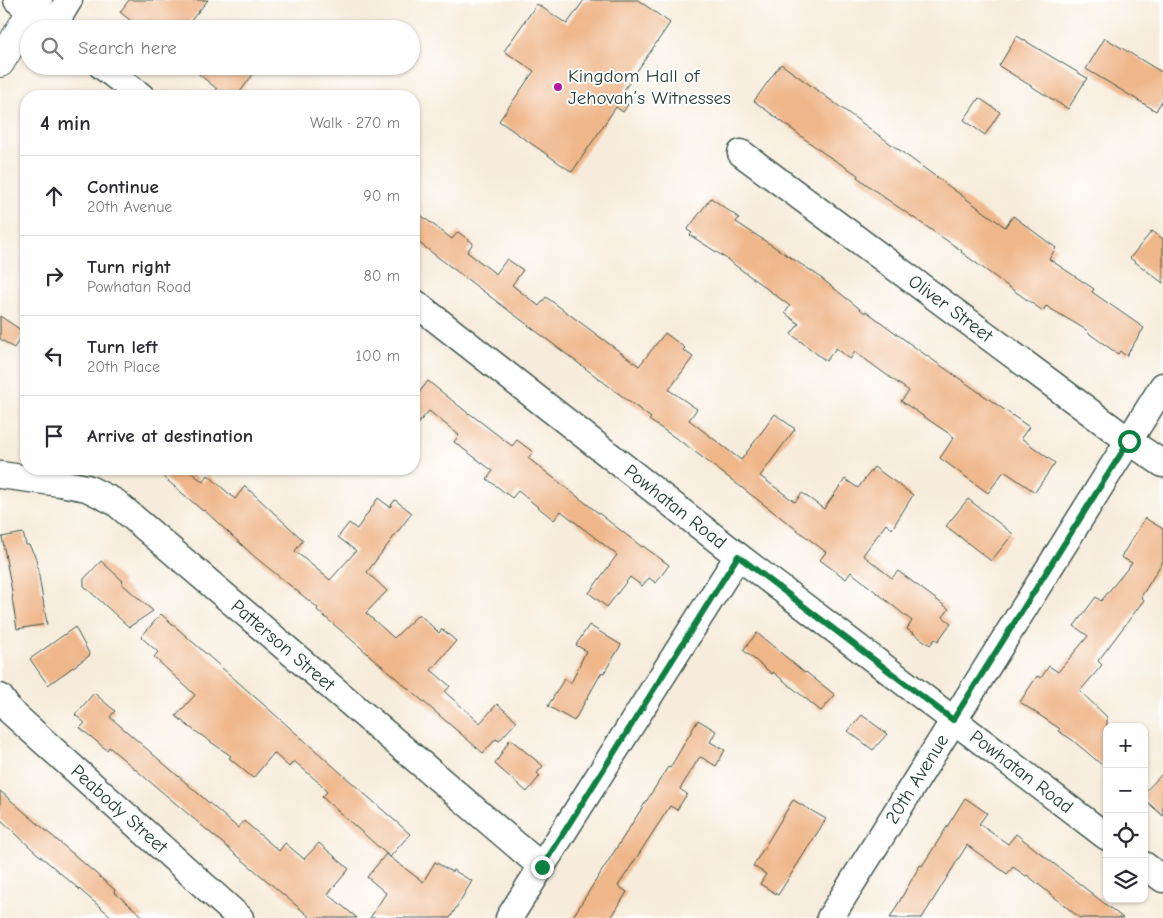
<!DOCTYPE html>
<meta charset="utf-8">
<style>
:root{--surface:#fff;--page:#f2f2f3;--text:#2b2b33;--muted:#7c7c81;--line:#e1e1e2}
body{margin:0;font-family:"Comic Neue",sans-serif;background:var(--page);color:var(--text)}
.controls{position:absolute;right:15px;bottom:15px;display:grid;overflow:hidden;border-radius:10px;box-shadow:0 1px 4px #0004}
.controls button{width:45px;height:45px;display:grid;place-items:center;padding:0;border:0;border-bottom:1px solid var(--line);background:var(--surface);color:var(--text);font:25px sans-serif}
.stop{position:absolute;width:15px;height:15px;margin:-11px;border:4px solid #0b8043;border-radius:50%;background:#fff}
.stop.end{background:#0b8043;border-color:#fff;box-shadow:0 1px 5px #0008}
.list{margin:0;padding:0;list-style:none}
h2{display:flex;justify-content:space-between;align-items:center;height:65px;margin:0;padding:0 20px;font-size:21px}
h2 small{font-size:16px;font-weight:400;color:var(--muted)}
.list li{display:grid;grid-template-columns:32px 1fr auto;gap:15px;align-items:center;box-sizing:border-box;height:80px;padding:0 20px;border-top:1px solid var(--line)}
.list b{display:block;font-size:19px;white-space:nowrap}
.list p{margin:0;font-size:16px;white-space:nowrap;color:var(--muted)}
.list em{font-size:16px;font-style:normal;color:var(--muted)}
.icon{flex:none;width:28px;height:28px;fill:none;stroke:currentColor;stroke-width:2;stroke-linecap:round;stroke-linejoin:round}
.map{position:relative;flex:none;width:1163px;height:918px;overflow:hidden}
.search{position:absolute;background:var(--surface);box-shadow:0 1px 4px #0004;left:20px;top:20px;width:400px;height:55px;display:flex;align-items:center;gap:12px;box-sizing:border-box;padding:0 18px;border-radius:28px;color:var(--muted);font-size:19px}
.panel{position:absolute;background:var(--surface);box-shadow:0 1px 4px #0004;left:20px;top:90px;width:400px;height:385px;border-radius:20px}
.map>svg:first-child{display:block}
</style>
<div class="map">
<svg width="1163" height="918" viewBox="0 0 1163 918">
<rect width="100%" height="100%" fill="#fff"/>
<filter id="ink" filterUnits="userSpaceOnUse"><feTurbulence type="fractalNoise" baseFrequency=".02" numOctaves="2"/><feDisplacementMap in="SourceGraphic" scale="10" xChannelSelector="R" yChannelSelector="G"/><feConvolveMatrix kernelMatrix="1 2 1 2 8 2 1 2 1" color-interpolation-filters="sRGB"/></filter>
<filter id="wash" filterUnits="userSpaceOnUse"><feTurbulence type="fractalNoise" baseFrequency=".0096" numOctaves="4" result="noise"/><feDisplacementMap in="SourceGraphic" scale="20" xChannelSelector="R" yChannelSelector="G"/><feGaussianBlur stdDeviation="1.12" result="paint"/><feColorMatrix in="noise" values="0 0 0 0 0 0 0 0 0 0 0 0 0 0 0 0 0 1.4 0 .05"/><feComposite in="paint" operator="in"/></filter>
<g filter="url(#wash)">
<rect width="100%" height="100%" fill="#f7ecdb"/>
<g id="blocks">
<path fill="#efb689" d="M129 0H208L184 29H141L120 12Z
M584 0H638L670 23 624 90 633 97 623 112 616 107 572 172 499 121 534 71 504 51 537 4 567 24Z
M1017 36 1087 78 1068 109 999 66Z
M1105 38 1163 73V99L1156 111 1086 69Z
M781 64 1005 227 1013 216 1056 248 1049 259 1094 289 1092 292 1144 328 1126 356 1120 351 1118 354 1087 332 1088 331 1046 306 1043 311 1013 290 961 252 962 251 885 198 857 177 858 175 825 154 754 101Z
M189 66H245L254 73 237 96H211L217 89Z
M979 98 1000 112 985 135 964 120Z
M711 198 739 218 736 222 816 274 865 313 866 311 917 349 1029 427 1021 438 1055 463 1035 492 1004 471 988 493 940 458 954 437 901 401 909 391 855 352 850 359 836 348 826 361 791 334 799 324 785 313 790 306 724 257 690 235 692 233 687 230Z
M414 210 452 239 458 232 473 243 467 252 496 274 507 259 523 270 512 285 539 306 546 297 639 366 665 333 685 348 683 350 693 357 669 390 697 409 689 420 741 460 775 414 795 429 760 476 795 502 802 493 824 509 845 479 858 488 874 467 913 495 892 529 886 524 863 555 892 578 898 571 949 609 943 617 951 623 938 641 935 639 930 645 907 629 912 621 851 572 846 579 820 560 826 552 686 445 649 420 651 418 414 239Z
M1152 231 1163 239V283L1130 258Z
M0 316 24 332 14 348 0 339Z
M428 381 469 414V413L512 446 517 440 533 452 528 458 642 547 643 546 669 565 656 583 649 578 642 586 630 577 607 607 589 593 617 555 561 511 554 520 518 491 512 498 487 479 493 471 454 442 459 435 429 411 414 428V399Z
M154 469H187L203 482 208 475 235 499 245 486 303 540 295 551 330 580 356 551 338 537 349 523 357 529 378 498 390 507 395 500 412 513 367 572 387 591 366 613 394 638 419 614 439 633 442 629 456 641 431 670 450 686 445 692 480 723 497 704 517 721 499 741 496 739 483 753 317 610 318 608 255 557 204 510 203 511Z
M968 499 1013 534 991 561 946 526Z
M1145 518 1163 529V561L1141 597 1144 600 1098 661 1102 665 1080 691 1107 717V769L1071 739 1058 731 1060 729 1020 702 1037 676 1041 678 1049 666 1058 672 1088 636 1074 626 1096 597 1101 601 1132 563 1121 557Z
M23 533 26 545H29L36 558 47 624 17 629 12 597H13L2 537Z
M101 561 123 581 121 583 153 611 129 627 84 586V579Z
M161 614 410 834 390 857 322 797 327 792 324 789 325 788 294 761 289 767 274 753 253 778 229 758 231 756 188 726 176 716 195 695 154 657 158 652 141 637Z
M589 625 621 645 604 673 602 672 574 721 548 706 564 679 571 683 586 651 576 645Z
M75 627 90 655 48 685 30 659Z
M757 633 805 673 806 672 835 695 821 711 773 672 772 674 743 650Z
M94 693 115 711 110 717 238 828 244 821 279 851 285 843 304 859 319 843 349 869 328 894 357 918H311L109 747 107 750 80 728 85 723 75 715Z
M862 715 887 734 873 750 848 731Z
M698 720 716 731 710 742 725 750 716 766 701 757 699 758 680 789 687 794 677 810 670 806 618 886 627 892 611 918H572L668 767 670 768Z
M510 739 543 766 537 773 540 776 527 792 495 764Z
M1163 773V816L1144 799V793Z
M0 791 115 890 114 892 145 918H113L32 849 0 819Z
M965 798 987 813 979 824 1008 844 1016 834 1123 918H1080L1027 875 1026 876 1013 867 1007 874 967 845 922 918H890L920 865 922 866 933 849Z
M793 800 826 819 778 895 760 884 766 874 753 866Z
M386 854 423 882 435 862 452 872 453 870 472 881 450 918H370L386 893 367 877Z"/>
</g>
</g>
<g filter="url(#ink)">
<use href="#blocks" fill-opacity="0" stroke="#3f574d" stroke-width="1"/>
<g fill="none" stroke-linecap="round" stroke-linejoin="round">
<defs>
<g id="street">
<path d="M17 0 53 29"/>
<path d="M52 28 69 0"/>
<path d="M102 66 141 96"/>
<path id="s1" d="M741 153 1129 441 1163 464"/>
<path id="s2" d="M414 302 738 556 1107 837"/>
<path id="s3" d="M0 475 60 483 87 488 115 502 542 867"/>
<path id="s4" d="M0 697 10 711 240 918"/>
<path d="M1144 865 1163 879"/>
<path d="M509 918 738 556"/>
<path id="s5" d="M830 918 1163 386"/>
</g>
<path id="secondary" d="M0 63 38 0"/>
</defs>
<use href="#street" stroke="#3f574d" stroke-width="29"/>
<use href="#secondary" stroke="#3f574d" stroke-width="30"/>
<use href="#street" stroke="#fff" stroke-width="26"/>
<use href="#secondary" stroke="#fff" stroke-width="28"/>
</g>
</g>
<g fill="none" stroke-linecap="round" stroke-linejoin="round" filter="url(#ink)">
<path stroke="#0b8043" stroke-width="6" d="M542 867 738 556 953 720 1129 441"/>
</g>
<circle fill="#b5179e" stroke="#fff" stroke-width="2" cx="558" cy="87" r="5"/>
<g text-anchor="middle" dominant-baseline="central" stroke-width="4" stroke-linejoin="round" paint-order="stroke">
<g font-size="19" fill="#1f3d34" stroke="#fff" text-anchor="start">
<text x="568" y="76">Kingdom Hall of<tspan x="568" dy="22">Jehovah’s Witnesses</tspan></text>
</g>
<g font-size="19" fill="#1f3d34" stroke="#fff">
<text stroke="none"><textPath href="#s1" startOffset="261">Oliver Street</textPath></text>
<text stroke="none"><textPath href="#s2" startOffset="332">Powhatan Road</textPath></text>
<text stroke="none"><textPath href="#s3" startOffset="340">Patterson Street</textPath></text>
<text stroke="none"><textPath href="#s2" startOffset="768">Powhatan Road</textPath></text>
<text stroke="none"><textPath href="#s5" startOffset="164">20th Avenue</textPath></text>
<text stroke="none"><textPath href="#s4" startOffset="164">Peabody Street</textPath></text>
</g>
</g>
</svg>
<div class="controls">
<button>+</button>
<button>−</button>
<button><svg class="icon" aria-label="locate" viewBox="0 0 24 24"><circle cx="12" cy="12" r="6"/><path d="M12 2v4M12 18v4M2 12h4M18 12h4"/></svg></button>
<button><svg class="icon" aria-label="layers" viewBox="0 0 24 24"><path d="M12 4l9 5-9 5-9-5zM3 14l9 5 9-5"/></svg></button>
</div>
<div class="stop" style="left:1129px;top:441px"></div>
<div class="stop end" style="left:542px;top:867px"></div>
<div class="search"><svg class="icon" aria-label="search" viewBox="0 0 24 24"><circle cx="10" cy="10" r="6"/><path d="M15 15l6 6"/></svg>Search here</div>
<section class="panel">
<h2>4 min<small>Walk · 270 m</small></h2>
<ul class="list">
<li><svg class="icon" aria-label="ahead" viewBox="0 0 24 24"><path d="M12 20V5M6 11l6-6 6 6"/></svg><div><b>Continue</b><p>20th Avenue</p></div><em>90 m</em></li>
<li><svg class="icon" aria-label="right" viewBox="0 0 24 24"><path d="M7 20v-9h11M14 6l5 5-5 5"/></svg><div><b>Turn right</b><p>Powhatan Road</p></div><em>80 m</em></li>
<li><svg class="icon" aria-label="left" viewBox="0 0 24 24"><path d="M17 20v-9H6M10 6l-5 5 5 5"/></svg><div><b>Turn left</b><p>20th Place</p></div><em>100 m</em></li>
<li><svg class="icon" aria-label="arrive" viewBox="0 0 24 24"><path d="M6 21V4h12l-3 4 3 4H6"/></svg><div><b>Arrive at destination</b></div></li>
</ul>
</section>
</div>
